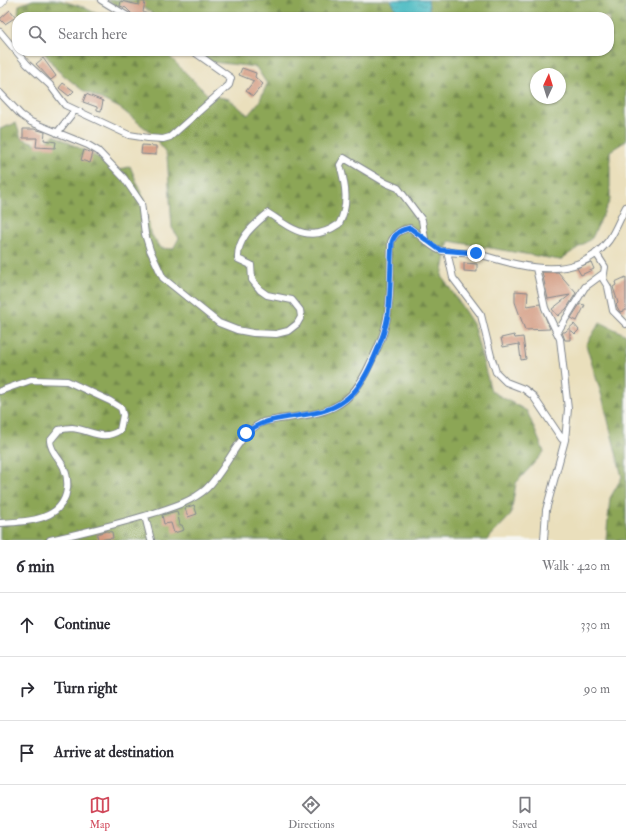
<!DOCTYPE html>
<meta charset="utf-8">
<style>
:root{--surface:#fff;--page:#f7f7f7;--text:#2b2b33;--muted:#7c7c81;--line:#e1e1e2;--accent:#d1495b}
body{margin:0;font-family:"IM FELL Double Pica",serif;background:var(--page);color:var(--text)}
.compass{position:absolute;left:530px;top:68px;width:36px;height:36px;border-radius:50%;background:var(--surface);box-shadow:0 1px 3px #0004;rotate:4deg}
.stop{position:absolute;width:12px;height:12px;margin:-9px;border:3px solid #1a73e8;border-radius:50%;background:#fff}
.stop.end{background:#1a73e8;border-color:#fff;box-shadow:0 1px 4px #0008}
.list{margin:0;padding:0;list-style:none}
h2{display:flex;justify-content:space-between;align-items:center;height:52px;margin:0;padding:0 16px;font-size:17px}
h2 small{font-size:13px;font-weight:400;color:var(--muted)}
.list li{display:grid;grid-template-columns:26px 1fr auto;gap:12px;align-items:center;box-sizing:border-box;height:64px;padding:0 16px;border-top:1px solid var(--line)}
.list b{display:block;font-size:15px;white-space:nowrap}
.list em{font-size:13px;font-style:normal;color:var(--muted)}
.icon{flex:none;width:22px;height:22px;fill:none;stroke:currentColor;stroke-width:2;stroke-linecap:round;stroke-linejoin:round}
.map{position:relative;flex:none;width:626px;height:540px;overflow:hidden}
.search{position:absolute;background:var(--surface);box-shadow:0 1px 3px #0004;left:12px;right:12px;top:12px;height:44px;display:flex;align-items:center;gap:10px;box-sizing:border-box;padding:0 14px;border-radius:16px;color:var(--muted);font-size:15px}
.sheet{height:244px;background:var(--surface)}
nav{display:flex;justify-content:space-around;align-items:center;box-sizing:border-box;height:56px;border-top:1px solid var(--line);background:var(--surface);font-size:11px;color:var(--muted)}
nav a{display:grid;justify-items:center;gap:2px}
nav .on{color:var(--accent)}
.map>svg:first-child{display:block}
</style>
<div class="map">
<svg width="626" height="540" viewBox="0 0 626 540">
<defs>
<pattern id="forest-firs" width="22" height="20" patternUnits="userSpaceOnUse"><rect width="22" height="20" fill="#8ca657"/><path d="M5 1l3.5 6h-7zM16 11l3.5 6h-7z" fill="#72884b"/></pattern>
<pattern id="water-ripples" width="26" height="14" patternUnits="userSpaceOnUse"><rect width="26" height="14" fill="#4dbcc3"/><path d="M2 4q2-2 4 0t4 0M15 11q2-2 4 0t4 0" fill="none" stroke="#3f99a2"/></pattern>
</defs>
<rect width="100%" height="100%" fill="#f6f6f2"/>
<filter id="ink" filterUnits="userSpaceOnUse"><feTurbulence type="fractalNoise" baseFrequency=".025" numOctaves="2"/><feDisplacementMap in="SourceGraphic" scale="8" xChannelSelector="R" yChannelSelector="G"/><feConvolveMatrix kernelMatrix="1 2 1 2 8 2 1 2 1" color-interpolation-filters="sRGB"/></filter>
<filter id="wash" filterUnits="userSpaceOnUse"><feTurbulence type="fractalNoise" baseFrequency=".012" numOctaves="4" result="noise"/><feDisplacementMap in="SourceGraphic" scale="16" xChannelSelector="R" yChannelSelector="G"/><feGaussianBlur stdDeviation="0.9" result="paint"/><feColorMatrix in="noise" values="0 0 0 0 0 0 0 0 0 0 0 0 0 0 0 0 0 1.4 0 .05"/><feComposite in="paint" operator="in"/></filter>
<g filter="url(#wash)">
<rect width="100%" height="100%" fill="#eadfbc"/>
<path fill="url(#forest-firs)" stroke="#546a5a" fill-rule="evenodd" d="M33 0H59L83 7 103 17H20L18 13 19 5Z
M107 0H391L400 17H153L152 13 144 8 126 1 118 7Z
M428 0H626V141L610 151V200L592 238 560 260 449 241 442 276 473 324 491 391 527 411 544 452 516 483 511 515 487 540H0V129L16 123 21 138 42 146 54 135 97 157 114 172 130 166 143 197 150 232 160 248 173 249 179 238 172 228 167 156 155 136 120 108 82 90 57 70 43 51H164L208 95 229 99 248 115 259 102 267 84 256 67 212 62 196 51H609V17H430ZM536 74H560V98H536Z
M600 322 626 335V540H606L610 498 622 477 603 400 586 345Z"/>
<path fill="url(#water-ripples)" stroke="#347690" d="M391 0H428L430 17H400Z"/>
<g id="blocks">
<path fill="#d2967b" d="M121 1 139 5V1L145 2 143 12 154 17H140L133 15 126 8 120 6Z
M10 10 16 17 5 24 0 19Z
M43 58 56 76 51 80 36 64Z
M242 68 256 73 255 77 263 84 253 96 246 91 254 81 239 75Z
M63 83 74 91 69 96 59 88Z
M86 94 103 101 101 111 97 110V107L83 102Z
M23 129H34L45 132 44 140 56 142 55 148 36 147 37 138H23Z
M142 145 156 146V155L141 154Z
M84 150 93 153 90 163 81 160Z
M591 262 594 269 581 275 577 268Z
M464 263 477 264V272L464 271Z
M542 272H558L576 293 567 308 558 316 552 309 570 295 548 299Z
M626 277V310L620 312 616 305 618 303 613 287 616 285 615 282Z
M515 291 528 292 527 306 540 304 550 329 525 330 515 302Z
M580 304 585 305 577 321 571 318Z
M574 324 579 330 575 334 570 329V340H565L562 332H565Z
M514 335 515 338 523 337 526 359 521 360 519 344 503 347 501 338Z
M194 505 197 514 188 517 185 508Z
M177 511 180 525H182L184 530 174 533 171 523 164 524 162 515Z
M106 531 112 532 113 538 98 540 97 534Z"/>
</g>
</g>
<g filter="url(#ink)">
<use href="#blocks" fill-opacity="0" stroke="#82878d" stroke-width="1"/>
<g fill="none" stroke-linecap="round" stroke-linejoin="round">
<defs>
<path id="street" d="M101 0 129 17
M0 32 27 64 50 85 65 105 129 135 148 138 163 139 170 137 229 85 231 78 193 51
M0 93 21 115 31 122 88 145 98 151 124 178 141 203 145 234 150 250 163 278 219 323 237 330 253 333 276 334 288 331 297 324 301 317 300 310 292 300 267 295 260 290 252 280 251 265 238 259C237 238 253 226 268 213 293 230 310 244 339 224 349 205 346 186 340 165L344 158 386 183 398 188 422 220 425 239
M57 133 75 110
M447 251 453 278 481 315 491 356 496 372 506 382 524 389 533 396 562 439 565 440
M596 253 605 267 603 279 608 287 613 311 626 324
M536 268 545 308 560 339 568 409 565 440 546 510 544 540
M556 331 560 328 585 287 604 273
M0 391 31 380 67 381 110 401 121 408 123 415 120 430C102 442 91 430 72 428 68 428 63 429 59 430L50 441C51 453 60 458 64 468 67 475 68 481 67 489 63 521 26 522 0 523
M145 516 151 540
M50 540C85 532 119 524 154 513 172 507 191 502 206 489 228 469 236 435 263 422 285 417 313 417 334 407 352 398 361 383 369 366 375 353 382 341 385 327 392 300 390 270 391 242 395 233 400 230 410 228 419 234 428 245 439 250 449 254 472 252 485 256 526 268 578 282 609 240 616 230 620 218 626 207"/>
<path id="secondary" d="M0 3 3 0"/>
</defs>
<use href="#street" stroke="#82878d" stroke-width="8"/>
<use href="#secondary" stroke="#82878d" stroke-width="10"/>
<use href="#street" stroke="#fff" stroke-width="6"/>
<use href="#secondary" stroke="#fff" stroke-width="9"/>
</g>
</g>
<g fill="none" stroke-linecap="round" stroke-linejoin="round" filter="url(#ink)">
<path stroke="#1a73e8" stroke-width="5" d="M246 433C269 414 299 419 326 410 335 407 345 401 352 394 367 380 385 335 388 315 391 291 390 266 392 242 395 233 400 230 410 228L440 250 476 253"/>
</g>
</svg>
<svg class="compass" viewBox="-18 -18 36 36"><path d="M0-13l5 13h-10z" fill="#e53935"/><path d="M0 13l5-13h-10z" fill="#7c7c81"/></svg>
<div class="stop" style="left:246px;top:433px"></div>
<div class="stop end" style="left:476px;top:253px"></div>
<div class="search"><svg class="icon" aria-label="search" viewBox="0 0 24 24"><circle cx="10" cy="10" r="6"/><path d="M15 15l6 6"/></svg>Search here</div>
</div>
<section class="sheet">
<h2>6 min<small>Walk · 420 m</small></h2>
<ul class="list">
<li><svg class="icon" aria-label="ahead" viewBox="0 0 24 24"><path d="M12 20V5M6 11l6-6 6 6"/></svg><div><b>Continue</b></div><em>330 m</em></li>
<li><svg class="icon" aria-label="right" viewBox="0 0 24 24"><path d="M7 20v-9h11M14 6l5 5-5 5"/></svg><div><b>Turn right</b></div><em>90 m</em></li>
<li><svg class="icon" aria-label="arrive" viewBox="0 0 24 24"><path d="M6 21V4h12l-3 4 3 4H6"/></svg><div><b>Arrive at destination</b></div></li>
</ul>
</section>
<nav>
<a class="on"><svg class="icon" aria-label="map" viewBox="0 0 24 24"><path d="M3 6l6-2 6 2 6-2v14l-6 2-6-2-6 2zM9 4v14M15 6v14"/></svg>Map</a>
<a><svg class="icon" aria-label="directions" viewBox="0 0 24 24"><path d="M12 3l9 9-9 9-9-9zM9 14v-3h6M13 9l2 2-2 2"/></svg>Directions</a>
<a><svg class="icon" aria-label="saved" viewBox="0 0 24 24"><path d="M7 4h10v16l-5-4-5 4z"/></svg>Saved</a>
</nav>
